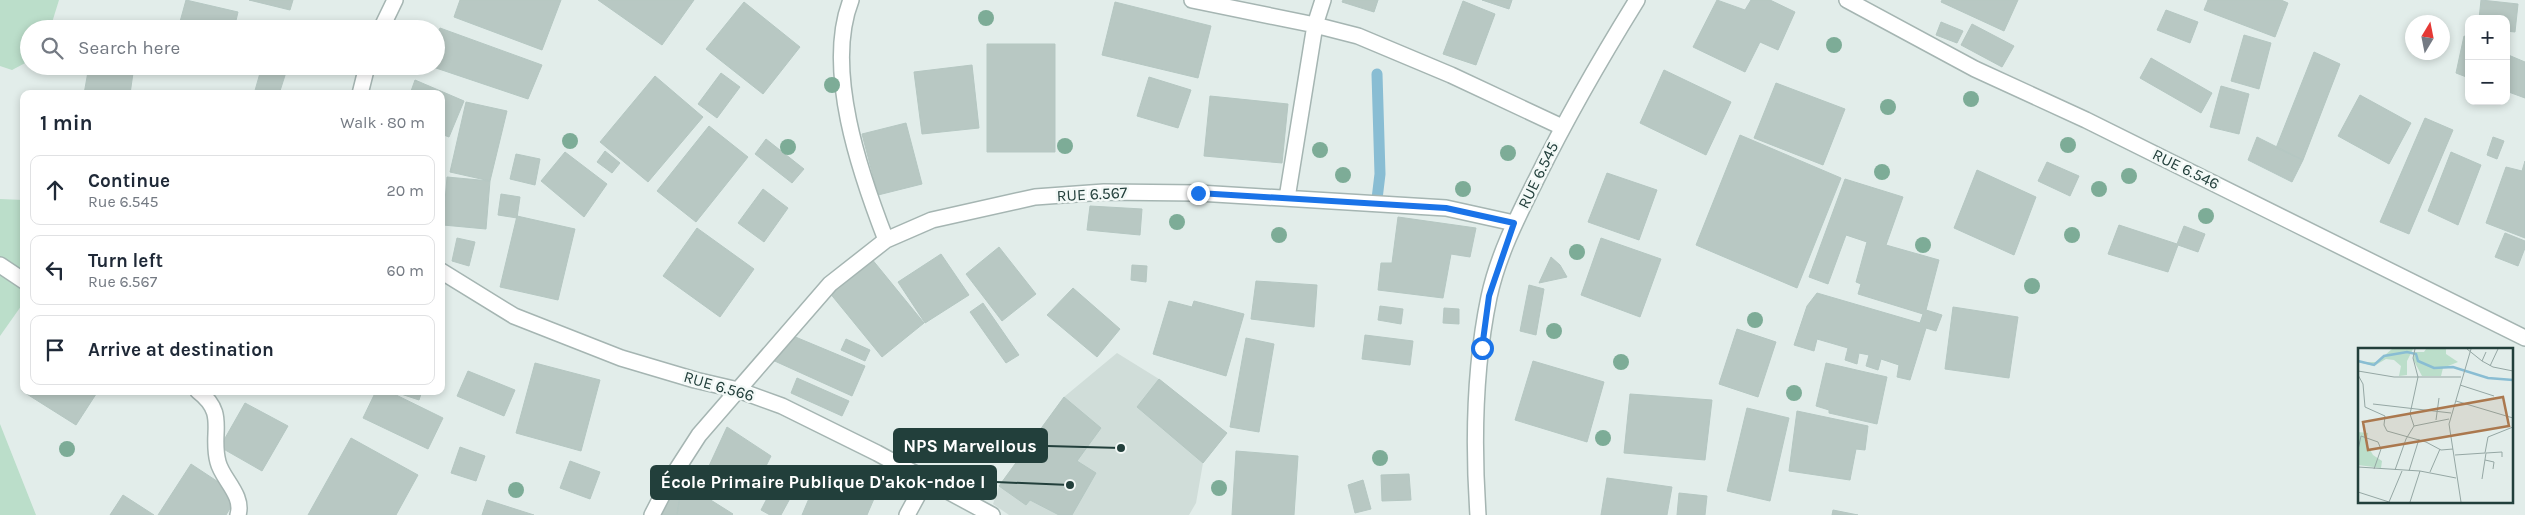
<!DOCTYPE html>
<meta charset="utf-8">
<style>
:root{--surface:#fff;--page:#f6f6f7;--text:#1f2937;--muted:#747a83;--line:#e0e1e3}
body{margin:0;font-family:Karla,sans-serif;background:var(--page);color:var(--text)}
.controls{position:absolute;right:15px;top:15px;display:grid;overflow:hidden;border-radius:10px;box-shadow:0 2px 8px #0003}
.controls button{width:45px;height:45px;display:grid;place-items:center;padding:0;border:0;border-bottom:1px solid var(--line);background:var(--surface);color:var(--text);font:25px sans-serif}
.compass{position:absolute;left:2405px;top:15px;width:45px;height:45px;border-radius:50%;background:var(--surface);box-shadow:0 2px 8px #0003;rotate:10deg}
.stop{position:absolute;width:15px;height:15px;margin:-11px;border:4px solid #1a73e8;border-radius:50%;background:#fff}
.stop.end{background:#1a73e8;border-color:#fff;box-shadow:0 1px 5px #0008}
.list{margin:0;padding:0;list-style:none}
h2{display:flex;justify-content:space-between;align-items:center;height:65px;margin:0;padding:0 20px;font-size:21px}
h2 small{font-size:16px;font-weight:400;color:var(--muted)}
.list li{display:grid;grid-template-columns:32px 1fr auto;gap:15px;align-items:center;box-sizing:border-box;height:70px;margin:0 10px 10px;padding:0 10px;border:1px solid var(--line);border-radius:10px}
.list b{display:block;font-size:19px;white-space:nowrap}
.list p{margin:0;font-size:16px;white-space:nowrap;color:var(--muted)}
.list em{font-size:16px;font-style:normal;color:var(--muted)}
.icon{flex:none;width:28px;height:28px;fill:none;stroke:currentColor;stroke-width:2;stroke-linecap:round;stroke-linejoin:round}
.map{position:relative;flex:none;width:2525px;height:515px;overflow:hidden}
.search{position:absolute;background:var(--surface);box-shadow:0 2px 8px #0003;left:20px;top:20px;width:425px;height:55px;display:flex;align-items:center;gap:12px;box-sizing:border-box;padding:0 18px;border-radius:28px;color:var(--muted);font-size:19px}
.panel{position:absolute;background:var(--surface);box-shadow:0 2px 8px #0003;left:20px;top:90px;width:425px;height:305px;border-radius:10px}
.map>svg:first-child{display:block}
</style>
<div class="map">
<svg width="2525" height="515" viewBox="0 0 2525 515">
<rect width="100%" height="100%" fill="#e2edea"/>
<path fill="#d0ddd9" d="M1117 353 1159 379 1227 433 1203 463 1196 503 1189 515H1009L993 504 999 486 1064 397Z"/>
<path fill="#bbdeca" d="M0 0H59L50 29H29V61L12 70 0 66Z
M0 199 24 200V302L0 336Z
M0 424 36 515H0Z"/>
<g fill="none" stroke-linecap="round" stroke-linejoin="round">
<path stroke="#89bdd3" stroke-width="11" d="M1377 199 1380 174 1377 74"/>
</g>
<path fill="#b8c8c3" stroke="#b5c7c2" d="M186 0 238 12 234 29H178Z
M249 0H293L290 10Z
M460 0H561L542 50 454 17Z
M598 0H694L662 45Z
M1343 0H1378L1374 12 1342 2Z
M1482 0H1512L1509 9Z
M1717 0 1745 10 1751 0H1770L1795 12 1778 50 1760 42 1745 72 1693 47Z
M1942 0H2018L2004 31 1941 2Z
M2208 0H2281L2288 3 2275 37 2204 10Z
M2481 0 2518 4 2515 32 2506 31V19H2479Z
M1463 1 1495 14 1476 65 1443 54Z
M744 2 800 47 763 94 706 49Z
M1115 2 1211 26 1198 78 1102 55Z
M2166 10 2198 22 2190 43 2157 30Z
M1941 22 1963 31 1957 43 1936 35Z
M1972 24 2014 46 2002 67 1961 45Z
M440 28 542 65 528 99 430 66H436V36Z
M2244 35 2271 43 2259 89 2231 81Z
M2464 36 2469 38V78L2456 73Z
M987 44H1055V152H987Z
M2314 52 2340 64 2303 160 2276 148Z
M2506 54 2525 62V98L2506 91Z
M2151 58 2212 93 2201 113 2140 78Z
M972 65 979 128 922 134 914 72Z
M89 66H134L130 94H84Z
M262 66H288L279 94H254Z
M1664 70 1731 102 1706 155 1640 123Z
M721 73 740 87 717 118 698 104Z
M655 76 703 117 648 182 600 142Z
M1149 77 1191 90 1178 128 1137 116Z
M415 80 464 101 449 137 441 134V94H410Z
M1776 83 1845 109 1823 165 1754 138Z
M2221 86 2249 94 2239 134 2210 127Z
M2360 95 2411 123 2389 164 2338 136Z
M1210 96 1288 104 1282 163 1204 156Z
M466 102 507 111 490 181 450 172Z
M2425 118 2453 130 2409 234 2380 222Z
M906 123 922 184 878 195 862 134Z
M709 126 748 157 696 222 657 191Z
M1740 135 1841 178 1797 288 1696 245Z
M2257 137 2303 160 2292 182 2248 160Z
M2493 137 2504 141 2497 159 2487 155Z
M766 139 804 169 792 183 755 154Z
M605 151 620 163 612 173 597 162Z
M565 152 607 184 584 217 541 181Z
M2451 152 2481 165 2458 225 2428 211Z
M516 154 540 159 535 185 510 179Z
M2525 161V238L2486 223 2506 167 2522 171Z
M2047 162 2079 176 2070 196 2038 181Z
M1977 170 2036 197 2014 255 1954 228Z
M1607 173 1657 190 1639 240 1588 222Z
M447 177 490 181 486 229 443 225Z
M1845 179 1903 197 1886 245 1939 260 1926 310 1942 315 1936 331 1926 328 1910 380 1897 377 1899 365 1881 359 1878 370 1866 366 1869 355 1859 353 1857 364 1845 360 1848 348 1817 339 1814 351 1794 345 1807 306 1817 293 1920 323 1923 314 1858 294 1861 284 1856 282 1867 242 1846 235 1828 284 1809 277Z
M763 189 788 208 764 242 738 223Z
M501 194 520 197 517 218 498 215Z
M1090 206 1142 209 1140 235 1087 230Z
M517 216 575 229 558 300 500 287Z
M1398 217 1476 228 1470 257 1451 254 1443 298 1378 290 1381 263H1392Z
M2119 225 2177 244 2184 226 2205 234 2198 252 2178 245 2168 272 2108 254Z
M697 228 754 269 720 317 663 276Z
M2505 233 2525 241V248L2518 266 2495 257Z
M457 238 475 242 469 266 452 261Z
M1601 238 1661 259 1640 317 1581 295Z
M999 247 1036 294 1002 321 966 274Z
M941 254 969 295 925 323 898 282Z
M1551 257 1560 265 1567 277 1539 283Z
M871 258 924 323 882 357 829 292Z
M1132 265 1147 266 1146 282 1131 280Z
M1256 281 1317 285 1314 327 1251 319Z
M1529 285 1544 289 1536 335 1520 331Z
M1073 288 1120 329 1097 357 1047 315Z
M1169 301 1192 307 1194 301 1244 314 1226 376 1153 354Z
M983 303 1019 355 1006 363 970 312Z
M1380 306 1403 309 1401 324 1378 320Z
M1953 307 2018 317 2009 378 1945 369Z
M1444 308 1459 309V324L1443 323Z
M1737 329 1776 342 1758 397 1719 384Z
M781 331 865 366 852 396 768 358Z
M1365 335 1413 341 1410 365 1362 359Z
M1246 338 1274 344 1259 432 1230 427Z
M846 339 870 350 865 361 841 350Z
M1533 361 1604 382 1587 442 1515 420Z
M535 363 600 380 581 451 516 433Z
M1826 363 1887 377 1877 424 1829 413V410L1816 406Z
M468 371 515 390 504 416 457 396Z
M797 378 849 401 842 416 791 393Z
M1159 379 1227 433 1203 463 1137 407Z
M24 387V391H98L76 425 22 391Z
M376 391H388L443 418 428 449 363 418Z
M392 391H422L419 400Z
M1630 394 1712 400 1705 460 1624 453Z
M1064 397 1101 428 1077 461 1096 473 1072 515H1059L1030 500 1026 505 999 486Z
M245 403 288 426 262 471 220 447Z
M1747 408 1789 418 1770 501 1727 491Z
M1797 411 1868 426 1865 450 1856 449 1850 480 1789 471Z
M727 427 771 456 753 492 709 466Z
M351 438 418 475 396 515H308Z
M460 447 485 456 476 481 451 473Z
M1236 451 1298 456 1294 515H1232Z
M570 461 600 472 590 499 560 488Z
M191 464 238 495 226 515H158Z
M821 470 876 494 867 515H802Z
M1409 474 1411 500 1382 501 1381 475Z
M1607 478 1672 487 1667 515H1601Z
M680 480 682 482 677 515H659Z
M1363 480 1371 509 1355 513 1348 485Z
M776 481 794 491 781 515H770L761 510Z
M682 482 733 514 732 515H677Z
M1679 493 1707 496 1705 515H1677Z
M123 495 154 515H110Z
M487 500 534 515H482Z
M1833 510 1858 515H1832Z"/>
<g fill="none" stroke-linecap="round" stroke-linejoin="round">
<defs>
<path id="minor" d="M851 0C824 69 860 173 886 240
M1192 0 1315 25 1358 36 1451 75 1562 127
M1847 0 1975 69 2086 120 2525 338
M381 29 395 0
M360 94 367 66
M1287 198 1315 25 1323 0
M0 265 24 281
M441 271 514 316 621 358 695 380 738 390 782 406 877 453 992 515
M198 391C228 414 210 432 218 462 222 479 244 495 238 515
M652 515 670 480 699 435 830 284 886 240 932 220 1035 197 1104 192 1198 193 1446 208 1514 223
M907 515 926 480"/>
<path id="tertiary" d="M1478 515C1473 442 1474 369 1489 297 1498 255 1518 216 1537 178 1567 117 1601 58 1637 0"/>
</defs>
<use href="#minor" stroke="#a5b5b2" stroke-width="18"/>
<use href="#tertiary" stroke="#a5b5b2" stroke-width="18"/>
<use href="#minor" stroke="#fff" stroke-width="15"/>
<use href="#tertiary" stroke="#fff" stroke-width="15"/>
</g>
<g fill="#7dac97">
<circle cx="986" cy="18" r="8"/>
<circle cx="1834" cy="45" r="8"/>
<circle cx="832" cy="85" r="8"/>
<circle cx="1971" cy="99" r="8"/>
<circle cx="1888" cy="107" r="8"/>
<circle cx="570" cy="141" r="8"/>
<circle cx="2068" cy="145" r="8"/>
<circle cx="1065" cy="146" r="8"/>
<circle cx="788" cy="147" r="8"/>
<circle cx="1320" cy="150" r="8"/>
<circle cx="1508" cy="153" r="8"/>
<circle cx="1882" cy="172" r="8"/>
<circle cx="1343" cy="175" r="8"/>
<circle cx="2129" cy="176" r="8"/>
<circle cx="1463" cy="189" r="8"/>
<circle cx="2099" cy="189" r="8"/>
<circle cx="2206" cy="216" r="8"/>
<circle cx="1177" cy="222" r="8"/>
<circle cx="1279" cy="235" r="8"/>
<circle cx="2072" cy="235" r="8"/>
<circle cx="1923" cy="245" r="8"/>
<circle cx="1577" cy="252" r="8"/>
<circle cx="2032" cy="286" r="8"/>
<circle cx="1755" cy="320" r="8"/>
<circle cx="1554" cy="331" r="8"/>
<circle cx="1621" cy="362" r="8"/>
<circle cx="1794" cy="393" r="8"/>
<circle cx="1603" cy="438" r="8"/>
<circle cx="67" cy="449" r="8"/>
<circle cx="1380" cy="458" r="8"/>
<circle cx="1219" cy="488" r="8"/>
<circle cx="516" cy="490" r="8"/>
</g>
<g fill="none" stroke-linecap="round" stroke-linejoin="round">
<path stroke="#1a73e8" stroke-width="6" d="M1198 193 1446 208 1514 223 1489 296 1482 348"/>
</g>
<g text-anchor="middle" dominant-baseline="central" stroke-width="5" stroke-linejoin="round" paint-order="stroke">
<g font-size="16" fill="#223f3b" stroke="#f3f9f7">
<text transform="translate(2186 169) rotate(26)">RUE 6.546</text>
<text transform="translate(1538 175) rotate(-64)">RUE 6.545</text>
<text transform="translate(1092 194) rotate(-3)">RUE 6.567</text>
<text transform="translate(719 386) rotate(16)">RUE 6.566</text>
</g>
</g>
<g transform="translate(2358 348)">
<rect width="155" height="155" fill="#e2edea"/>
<path d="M34 1H55L49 13V27L41 28 43 18 36 12 28 11 16 18 0 14H19ZM68 1H88V6L100 14 85 20 83 28H64L55 11 57 4H66ZM0 84 10 85 8 95 15 107 24 113 23 120 0 117Z" fill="#bbdeca"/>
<path fill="none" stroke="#89bdd3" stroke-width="2.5" d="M0 13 16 17 26 8 49 4 58 6 60 13 76 20 95 19 130 30 155 32"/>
<path fill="none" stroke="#95a7a4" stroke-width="1" d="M109 1 124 13 128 4M124 13 135 19 155 23M132 18 140 1M0 23 36 29H103M0 27 5 36 7 59 27 68 26 77 29 83 68 94 83 102 95 101M102 37 136 48M98 53 155 70M15 56 93 65M78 72 81 50M56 78 52 66 60 29 55 10 57 1M0 102 3 88 20 94 23 101 16 121M128 105 144 104V109M97 107 127 105 130 89 155 79M127 112 136 114 135 121M0 119 62 123 98 130M37 122 48 91 56 78 91 71M51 123 61 91M72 124 82 101M124 131 128 105M0 144 31 154M31 154 44 123M52 154 62 123M103 154 91 76 113 1"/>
<path fill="#ab784e" fill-opacity="0.15" stroke="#ab784e" stroke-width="2.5" d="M145 49 151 78 10 102 5 74Z"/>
<rect width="155" height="155" fill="none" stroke="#223f3b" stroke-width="2.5"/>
</g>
<path fill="none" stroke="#223f3b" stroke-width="2" d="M1121 448L1047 446M1070 485L996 482"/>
<g fill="#223f3b" stroke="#f3f9f7" stroke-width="2">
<circle cx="1121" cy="448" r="5"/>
<circle cx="1070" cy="485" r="5"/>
</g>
<g fill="#223f3b" stroke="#223f3b" stroke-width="2">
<rect x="894" y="429" width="153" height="33" rx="5"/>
<rect x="651" y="466" width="345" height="33" rx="5"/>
</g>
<g font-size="18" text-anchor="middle" font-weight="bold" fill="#fff">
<text x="970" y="452">NPS Marvellous</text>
<text x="823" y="488">École Primaire Publique D'akok-ndoe I</text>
</g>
</svg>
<div class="controls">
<button>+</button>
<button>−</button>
</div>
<svg class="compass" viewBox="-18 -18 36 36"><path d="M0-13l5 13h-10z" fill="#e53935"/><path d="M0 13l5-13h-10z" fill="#747a83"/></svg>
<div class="stop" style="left:1482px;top:348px"></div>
<div class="stop end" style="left:1198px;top:193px"></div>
<div class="search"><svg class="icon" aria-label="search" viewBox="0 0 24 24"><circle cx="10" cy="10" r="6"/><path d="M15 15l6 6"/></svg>Search here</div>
<section class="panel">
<h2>1 min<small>Walk · 80 m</small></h2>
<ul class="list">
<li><svg class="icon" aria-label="ahead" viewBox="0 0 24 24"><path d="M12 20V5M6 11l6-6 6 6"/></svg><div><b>Continue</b><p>Rue 6.545</p></div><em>20 m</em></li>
<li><svg class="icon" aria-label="left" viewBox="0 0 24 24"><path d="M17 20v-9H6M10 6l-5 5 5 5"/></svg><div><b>Turn left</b><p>Rue 6.567</p></div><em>60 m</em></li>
<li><svg class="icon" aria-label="arrive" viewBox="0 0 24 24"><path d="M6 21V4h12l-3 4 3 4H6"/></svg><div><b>Arrive at destination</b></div></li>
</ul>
</section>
</div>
